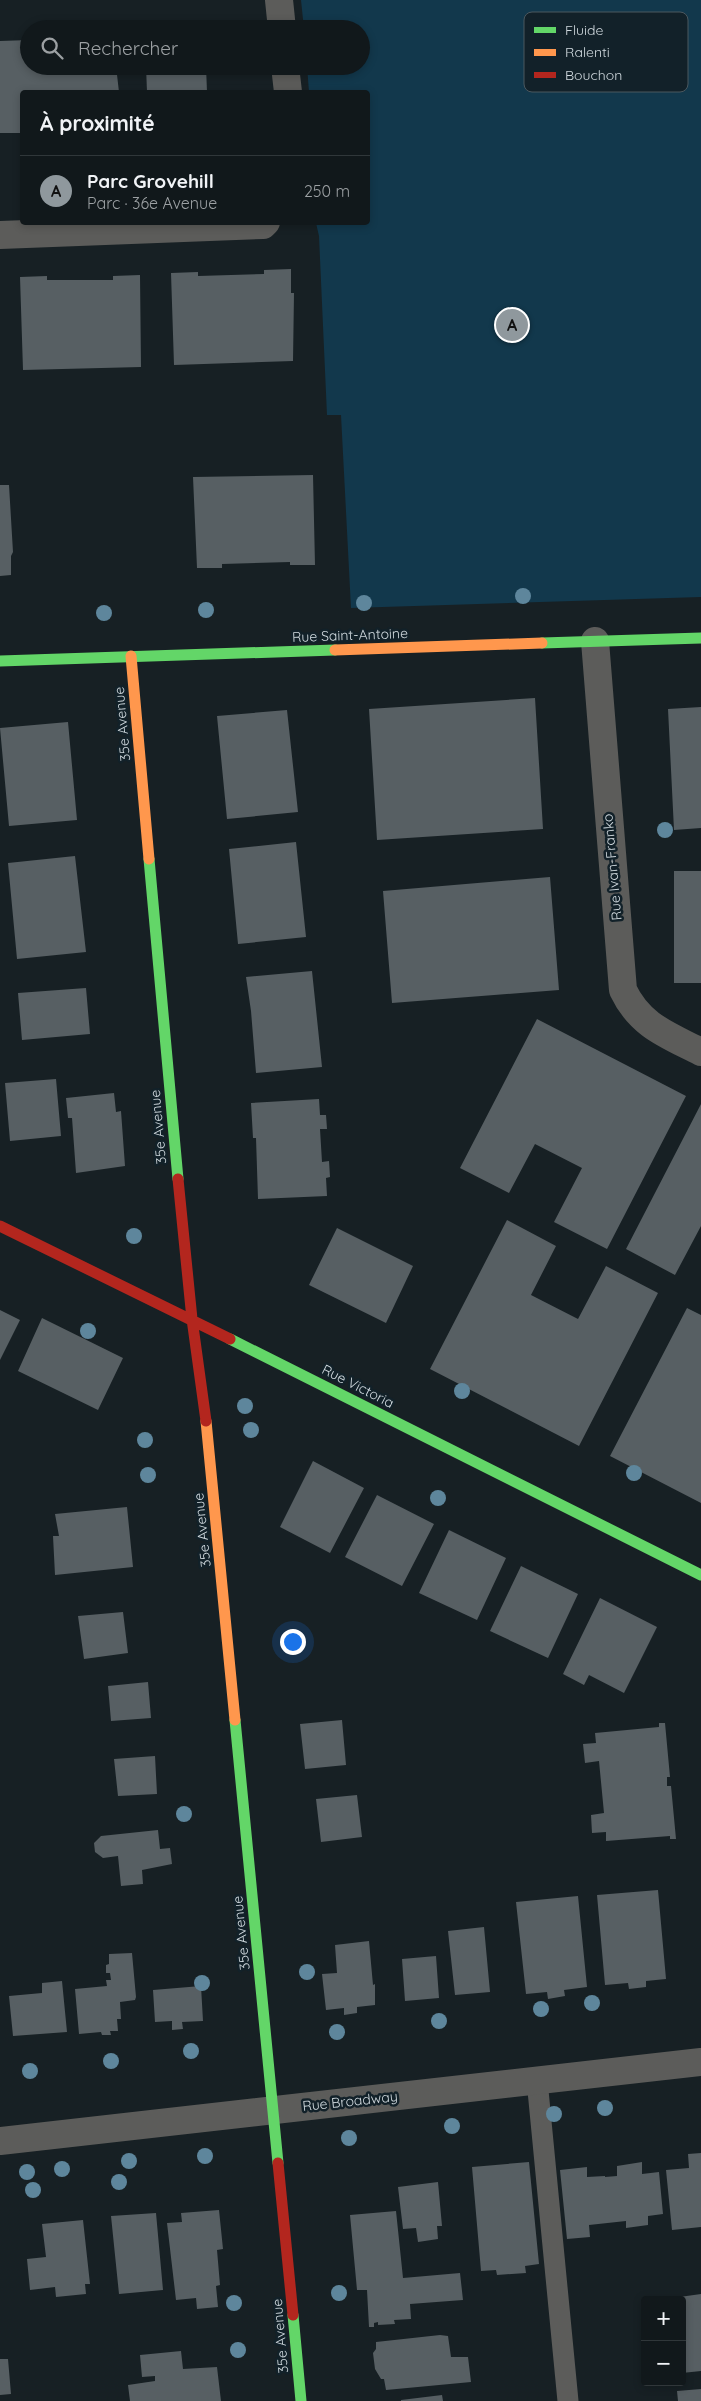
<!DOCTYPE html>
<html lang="fr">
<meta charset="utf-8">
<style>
:root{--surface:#11181b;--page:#1e2528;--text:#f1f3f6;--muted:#9ca0a3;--line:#30373a;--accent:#8f989d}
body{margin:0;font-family:Quicksand,sans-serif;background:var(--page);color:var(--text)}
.controls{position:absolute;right:15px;bottom:15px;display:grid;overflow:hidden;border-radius:5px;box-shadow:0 2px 8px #0003}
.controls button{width:45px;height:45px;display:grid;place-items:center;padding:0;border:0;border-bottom:1px solid var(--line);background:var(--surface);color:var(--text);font:25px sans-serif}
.you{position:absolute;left:292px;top:1641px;width:18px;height:18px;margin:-12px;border:4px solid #fff;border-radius:50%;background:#1a73e8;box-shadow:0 0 0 8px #1a73e833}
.badge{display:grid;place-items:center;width:32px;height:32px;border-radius:50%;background:var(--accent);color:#111;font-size:16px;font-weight:700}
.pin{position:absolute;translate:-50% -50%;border:2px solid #fff;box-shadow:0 1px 5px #0006}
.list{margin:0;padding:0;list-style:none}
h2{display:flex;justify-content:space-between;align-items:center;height:65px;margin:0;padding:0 20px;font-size:21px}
h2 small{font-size:16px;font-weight:400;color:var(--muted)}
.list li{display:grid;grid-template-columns:32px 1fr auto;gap:15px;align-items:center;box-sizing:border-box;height:70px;padding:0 20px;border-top:1px solid var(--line)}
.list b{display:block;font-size:19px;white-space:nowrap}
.list p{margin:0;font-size:16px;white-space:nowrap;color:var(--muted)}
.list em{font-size:16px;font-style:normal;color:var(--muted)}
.icon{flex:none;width:28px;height:28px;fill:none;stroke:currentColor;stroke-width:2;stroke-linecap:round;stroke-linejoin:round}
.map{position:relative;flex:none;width:701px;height:2401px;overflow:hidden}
.search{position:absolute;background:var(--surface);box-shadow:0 2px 8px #0003;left:20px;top:20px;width:350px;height:55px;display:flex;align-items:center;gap:12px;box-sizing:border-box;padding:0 18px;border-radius:28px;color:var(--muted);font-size:19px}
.panel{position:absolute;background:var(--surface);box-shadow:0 2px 8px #0003;left:20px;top:90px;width:350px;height:135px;border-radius:5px}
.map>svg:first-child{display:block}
</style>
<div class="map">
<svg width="701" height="2401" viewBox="0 0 701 2401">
<rect width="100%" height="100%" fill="#172024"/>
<path fill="#12384c" d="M301 0H701V597L351 608 341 415H327L319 236 316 223 368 222V92H309L307 66H361V29H304Z"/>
<path fill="#575f63" d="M29 40V66H116L119 92H22V133H0V41Z
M146 66H206L207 92H147Z
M291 269V293H294L293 361 174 365 171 273 198 272V276L264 274V270Z
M140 275 141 367 23 370 20 277 47 276V280H113V276Z
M313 475 315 565H290V562L222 564V568H197L193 477Z
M0 485H9L13 552 11 556V575L0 576Z
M535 698 543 829 377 840 369 709Z
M701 707V828L674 830 668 709Z
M287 710 298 812 227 819 217 716Z
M68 722 77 820 9 826 0 728Z
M296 842 306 937 238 944 229 849Z
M75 856 86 952 17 959 8 863Z
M674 871H701V983H674Z
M550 877 559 990 392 1003 383 891Z
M312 971 322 1067 256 1073 251 1011 246 977Z
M86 988 90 1034 22 1040 18 993Z
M537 1019 686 1096 607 1249 554 1222 582 1168 535 1144 509 1193 460 1168Z
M56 1079 61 1136 10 1141 5 1083Z
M114 1093 116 1112 121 1111 125 1166 76 1173 72 1118H68L66 1098Z
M319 1099 320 1115H326L327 1129H320L322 1162 329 1161 330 1177 326 1178 327 1196 258 1199 256 1138H253L251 1103Z
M701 1104V1226L675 1275 626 1249Z
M507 1220 556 1246 531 1295 578 1319 606 1266 658 1293 579 1446 430 1369Z
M337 1228 413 1266 386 1323 309 1285Z
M687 1308 701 1315V1503L610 1456Z
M0 1310 20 1320 0 1360Z
M42 1318 123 1358 98 1410 18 1371Z
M313 1461 364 1488 330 1553 280 1527Z
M377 1495 434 1524 402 1586 345 1557Z
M127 1507 133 1567 55 1575 53 1536H59L55 1514Z
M449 1530 506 1558 477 1620 419 1593Z
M521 1566 578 1594 548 1658 490 1631Z
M600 1598 657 1627 624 1693 589 1675 584 1685 563 1674Z
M123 1612 128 1653 84 1659 78 1616Z
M148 1682 151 1718 111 1721 108 1686Z
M342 1720 346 1765 305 1769 300 1724Z
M659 1723H665L670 1777H667V1786H671L676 1839H670V1836L606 1841V1832L592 1833 591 1815 604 1813 599 1761 585 1763 583 1744 596 1743 595 1733 659 1727Z
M155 1756 157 1794 118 1796 114 1759Z
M357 1795 362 1837 321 1842 316 1799Z
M158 1830 160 1849 170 1848 172 1864 142 1870 143 1884 121 1886 118 1856 103 1858 95 1852 94 1843 101 1836Z
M658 1890 666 1979 646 1981V1987L629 1989 628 1983 605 1985 597 1895Z
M578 1896 587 1987 564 1990 565 1996 548 1999 547 1992 526 1994 516 1902Z
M484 1927 490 1992 455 1995 448 1931Z
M369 1941 373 1985 375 1984V2005L357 2007V2013L344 2015V2008L326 2010 322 1974 337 1973 335 1945Z
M132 1953 136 1997 135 2000 120 2002 121 2019H117L118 2031H110L111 2035H102L101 2032 79 2034 75 1989 107 1986 106 1980H111L110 1973H106V1965L109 1964V1954Z
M436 1956 439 1998 405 2001 402 1959Z
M62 1981 67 2032 13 2036 9 1996 42 1993V1983Z
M201 1986 203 2021 182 2022 183 2029 172 2030V2021L155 2022 153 1990Z
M701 2153V2227L672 2230 666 2170 689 2168 688 2154Z
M529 2162 539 2264 525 2266 526 2273 497 2275 496 2270 481 2271 472 2167Z
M642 2162V2174L659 2172 663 2214 648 2216V2225L626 2228V2221L589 2225 590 2237 567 2239 560 2170 587 2167V2177L605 2176V2177L617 2176V2166Z
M438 2182 442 2226H437L438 2239 418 2242 416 2228 403 2229 398 2187Z
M219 2210 223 2249 217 2250 220 2285 216 2286 218 2307 197 2309 196 2298 176 2300 167 2223 182 2222 181 2213Z
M396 2211 403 2278 460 2273 463 2300 410 2304 411 2319 394 2320 395 2324 378 2325V2322L374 2323V2327H369L367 2290H357L350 2215Z
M156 2213 163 2290 119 2294 111 2216Z
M83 2220 90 2284H85L86 2294 56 2297 55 2287 30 2290 27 2259 46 2257 42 2224Z
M701 2294V2371L682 2373V2300L665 2299Z
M440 2335 448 2336 451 2357H468L471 2382 386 2390 384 2379H381L375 2369 373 2353 376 2349V2342Z
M181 2351 183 2369 217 2367 221 2401H130L128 2385 155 2381V2376L142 2377 140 2355Z
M0 2359H8L11 2394 0 2395Z
M701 2389V2401H678L677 2391Z
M442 2395 443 2401H401V2400Z"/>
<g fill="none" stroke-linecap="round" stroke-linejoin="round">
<path stroke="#5c5c5a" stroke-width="21" d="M537 2080 568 2401"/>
<path stroke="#5c5c5a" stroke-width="28" d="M279 0 282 29
M285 66 288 92
M0 235 263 225 266 222
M595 641 623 990C640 1026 668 1035 701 1052
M0 2141 701 2062"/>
<path stroke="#63d668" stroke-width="11" d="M542 643 701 638
M0 661 335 650
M149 859 178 1179
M230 1339 701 1575
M235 1720 278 2163
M293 2315 301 2401"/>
<path stroke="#ff974d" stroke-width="11" d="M335 650 542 643
M131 656 149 859
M206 1421 235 1720"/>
<path stroke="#b3261e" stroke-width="11" d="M178 1179 192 1319 206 1421
M0 1226 230 1339
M278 2163 293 2315"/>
</g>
<g fill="#5e869c">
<circle cx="523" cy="596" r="8"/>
<circle cx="364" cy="603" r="8"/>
<circle cx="206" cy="610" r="8"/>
<circle cx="104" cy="613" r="8"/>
<circle cx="665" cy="830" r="8"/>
<circle cx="134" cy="1236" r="8"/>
<circle cx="88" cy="1331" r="8"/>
<circle cx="462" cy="1391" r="8"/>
<circle cx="245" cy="1406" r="8"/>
<circle cx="251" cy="1430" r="8"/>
<circle cx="145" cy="1440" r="8"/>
<circle cx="634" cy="1473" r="8"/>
<circle cx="148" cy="1475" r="8"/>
<circle cx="438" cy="1498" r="8"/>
<circle cx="184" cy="1814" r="8"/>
<circle cx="307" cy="1972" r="8"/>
<circle cx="202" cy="1983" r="8"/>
<circle cx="592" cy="2003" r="8"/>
<circle cx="541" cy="2009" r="8"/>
<circle cx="439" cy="2021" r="8"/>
<circle cx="337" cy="2032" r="8"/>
<circle cx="191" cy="2051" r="8"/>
<circle cx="111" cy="2061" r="8"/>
<circle cx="30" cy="2071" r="8"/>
<circle cx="605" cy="2108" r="8"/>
<circle cx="554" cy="2114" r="8"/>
<circle cx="452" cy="2126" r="8"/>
<circle cx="349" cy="2138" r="8"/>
<circle cx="205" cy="2156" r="8"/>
<circle cx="129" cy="2161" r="8"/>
<circle cx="62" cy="2169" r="8"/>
<circle cx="27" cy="2172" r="8"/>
<circle cx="119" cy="2182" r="8"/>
<circle cx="33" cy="2190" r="8"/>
<circle cx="339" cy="2293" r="8"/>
<circle cx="234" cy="2303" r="8"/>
<circle cx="238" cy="2350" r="8"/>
</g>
<g text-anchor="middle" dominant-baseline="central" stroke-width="5" stroke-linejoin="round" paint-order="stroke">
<g font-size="14" fill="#d0d9de" stroke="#122129">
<text transform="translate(350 635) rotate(-2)">Rue Saint-Antoine</text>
<text transform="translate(122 724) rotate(-95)">35e Avenue</text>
<text transform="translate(612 867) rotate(-95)">Rue Ivan-Franko</text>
<text transform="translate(158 1127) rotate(-95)">35e Avenue</text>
<text transform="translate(358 1386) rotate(27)">Rue Victoria</text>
<text transform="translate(202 1530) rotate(-96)">35e Avenue</text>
<text transform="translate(241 1933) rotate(-96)">35e Avenue</text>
<text transform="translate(350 2101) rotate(-6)">Rue Broadway</text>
<text transform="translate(280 2336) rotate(-95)">35e Avenue</text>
</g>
</g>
<rect x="524" y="12" width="164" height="80" rx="8" fill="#122129" stroke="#4b585f" stroke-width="1"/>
<rect x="534" y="27" width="22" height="6" fill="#63d668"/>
<rect x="534" y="49" width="22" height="7" fill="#ff974d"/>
<rect x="534" y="72" width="22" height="6" fill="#b3261e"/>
<g font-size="14" fill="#d0d9de">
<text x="565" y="35">Fluide</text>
<text x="565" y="57">Ralenti</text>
<text x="565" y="80">Bouchon</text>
</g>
</svg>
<div class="controls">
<button>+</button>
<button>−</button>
</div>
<div class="you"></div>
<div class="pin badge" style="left:512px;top:325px">A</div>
<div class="search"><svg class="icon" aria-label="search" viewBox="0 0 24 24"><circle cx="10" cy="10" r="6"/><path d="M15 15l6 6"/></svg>Rechercher</div>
<section class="panel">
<h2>À proximité<small></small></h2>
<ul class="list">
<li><span class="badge">A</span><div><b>Parc Grovehill</b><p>Parc · 36e Avenue</p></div><em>250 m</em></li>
</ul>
</section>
</div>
